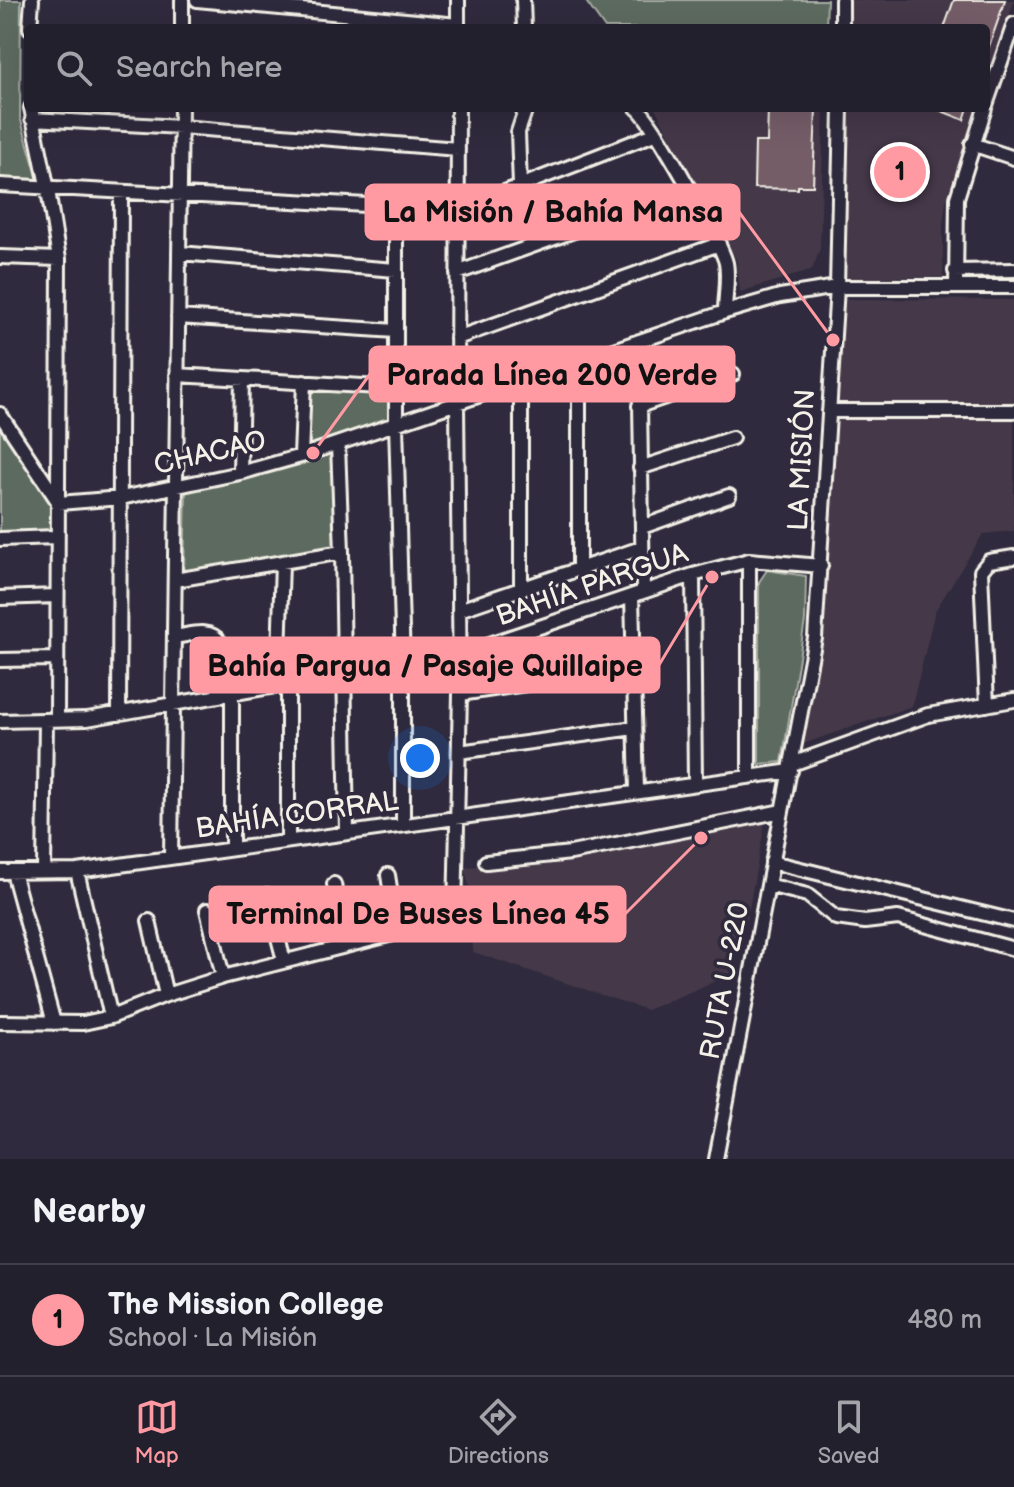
<!DOCTYPE html>
<meta charset="utf-8">
<style>
:root{--surface:#23202e;--page:#2b2836;--text:#f1f3f6;--muted:#a3a3aa;--line:#403e4a;--accent:#ff9aa2}
body{margin:0;font-family:"Balsamiq Sans",sans-serif;background:var(--page);color:var(--text)}
.you{position:absolute;left:420px;top:758px;width:28px;height:28px;margin:-20px;border:6px solid #fff;border-radius:50%;background:#1a73e8;box-shadow:0 0 0 12px #1a73e833}
.badge{display:grid;place-items:center;width:52px;height:52px;border-radius:50%;background:var(--accent);color:#111;font-size:26px;font-weight:700}
.pin{position:absolute;translate:-50% -50%;border:4px solid #fff;box-shadow:0 2px 8px #0006}
.list{margin:0;padding:0;list-style:none}
h2{display:flex;justify-content:space-between;align-items:center;height:104px;margin:0;padding:0 32px;font-size:34px}
h2 small{font-size:26px;font-weight:400;color:var(--muted)}
.list li{display:grid;grid-template-columns:52px 1fr auto;gap:24px;align-items:center;box-sizing:border-box;height:112px;padding:0 32px;border-top:2px solid var(--line)}
.list b{display:block;font-size:30px;white-space:nowrap}
.list p{margin:0;font-size:26px;white-space:nowrap;color:var(--muted)}
.list em{font-size:26px;font-style:normal;color:var(--muted)}
.icon{flex:none;width:44px;height:44px;fill:none;stroke:currentColor;stroke-width:2;stroke-linecap:round;stroke-linejoin:round}
.map{position:relative;flex:none;width:1014px;height:1159px;overflow:hidden}
.search{position:absolute;background:var(--surface);box-shadow:0 8px 32px #0002;left:24px;right:24px;top:24px;height:88px;display:flex;align-items:center;gap:20px;box-sizing:border-box;padding:0 28px;border-radius:8px;color:var(--muted);font-size:30px}
.sheet{height:216px;background:var(--surface)}
nav{display:flex;justify-content:space-around;align-items:center;box-sizing:border-box;height:112px;border-top:2px solid var(--line);background:var(--surface);font-size:22px;color:var(--muted)}
nav a{display:grid;justify-items:center;gap:4px}
nav .on{color:var(--accent)}
.map>svg:first-child{display:block}
</style>
<div class="map">
<svg width="1014" height="1159" viewBox="0 0 1014 1159">
<rect width="100%" height="100%" fill="#2f2a3d"/>
<filter id="ink" filterUnits="userSpaceOnUse"><feTurbulence type="fractalNoise" baseFrequency=".0125" numOctaves="2"/><feDisplacementMap in="SourceGraphic" scale="16" xChannelSelector="R" yChannelSelector="G"/><feConvolveMatrix kernelMatrix="1 2 1 2 8 2 1 2 1" color-interpolation-filters="sRGB"/></filter>
<g filter="url(#ink)">
<path fill="#44394a" d="M850 0H1014V2L986 82V28H850Z
M655 108H824L820 249 812 270 740 292 737 261Z
M847 108H977L946 201 943 224V277L843 278Z
M840 299 1014 300V531L983 534 935 611 912 706 800 745Z
M765 822 747 919 730 975 647 1010 473 952 471 892 464 867 553 861Z"/>
<path fill="#5d6a5f" stroke="#a8aea4" stroke-width="2" d="M0 0H21L20 117 39 183 0 179Z
M585 0H827L826 28H605Z
M309 388 389 394V420L310 444Z
M0 423 53 507 50 531 0 532Z
M332 452 337 547 184 574 186 491Z
M767 570 806 576 805 621 782 762 759 764V582Z"/>
<path fill="#755d68" stroke="#f4f1e8" stroke-width="2" d="M954 0H1005L987 52 986 28H944Z
M768 108H816L813 186H798V189L754 188 755 142H767Z
M934 108H968L964 120Z"/>
<g fill="none" stroke-linecap="round" stroke-linejoin="round">
<defs>
<path id="minor" d="M197 0 458 25
M523 0 524 28
M30 28 32 0
M182 28V0
M458 28V0
M842 28V0
M986 105 1014 24
M31 108 48 190 59 259 57 720
M637 108C652 118 721 242 726 263 729 278 725 297 725 312
M32 119 181 127 458 149
M972 144 1014 158
M0 185 458 210 657 133
M520 186 518 132 526 108
M396 207V424L403 664V825
M179 253 396 270
M0 257 59 259
M955 271 1014 270
M457 273 688 190
M956 287 957 198 985 108
M178 317 396 331
M457 338 719 244
M639 341 643 592
M579 363V570
M177 375 396 388
M521 383V589
M639 406 733 374
M829 411H1014
M0 414 59 503 121 498 240 473 301 456 725 312 780 296 837 287H1014
M338 445 342 552 347 833
M301 456 304 382
M640 468 732 438
M240 473 242 380
M642 527 729 496
M0 539 56 537
M749 560V776
M693 575 695 783
M175 580 342 552
M632 596 637 791
M0 598 56 596
M459 610 641 548
M174 637C190 635 209 627 220 642L218 696
M0 660 56 659
M278 686 282 563
M232 694V848
M460 694 634 668
M987 705 981 571 989 561 1014 557
M119 714 121 193
M0 721 87 719 460 654 693 575 749 560 821 566
M459 752 634 728
M792 764 928 715 1014 700
M288 840V684
M171 857 181 108
M486 862 571 853 782 811
M772 862 1014 921
M44 871 46 720
M77 871 111 1017
M0 872 77 871 791 771
M13 872 54 1023
M388 875 397 933
M334 884 344 946
M768 885 807 895 836 918 865 922 898 918 1014 949
M267 895 284 961
M207 910 223 977
M149 921 166 995
M0 1022 83 1023 111 1017 166 995 223 977 397 933 455 913 460 694 457 404 458 108
M716 1159 815 638 837 287 841 108"/>
</defs>
<use href="#minor" stroke="#f4f1e8" stroke-width="18"/>
<use href="#minor" stroke="#2f2a3d" stroke-width="12"/>
</g>
</g>
<g text-anchor="middle" dominant-baseline="central" stroke-width="7" stroke-linejoin="round" paint-order="stroke">
<g font-size="28" fill="#f4f1e8" stroke="#2f2a3d">
<text transform="translate(210 453) rotate(-13)">CHACAO</text>
<text transform="translate(802 460) rotate(-87)">LA MISIÓN</text>
<text transform="translate(592 585) rotate(-19)">BAHÍA PARGUA</text>
<text transform="translate(297 815) rotate(-8)">BAHÍA CORRAL</text>
<text transform="translate(725 981) rotate(-79)">RUTA U-220</text>
</g>
</g>
<path fill="none" stroke="#ff9aa2" stroke-width="3" d="M833 340L739 212M313 453L370 374M712 577L659 665M701 838L625 914"/>
<g fill="#ff9aa2" stroke="#2f2a3d" stroke-width="3">
<circle cx="833" cy="340" r="8"/>
<circle cx="313" cy="453" r="8"/>
<circle cx="712" cy="577" r="8"/>
<circle cx="701" cy="838" r="8"/>
</g>
<g fill="#ff9aa2" stroke="#ff9aa2" stroke-width="3">
<rect x="366" y="185" width="373" height="54" rx="8"/>
<rect x="370" y="347" width="364" height="54" rx="8"/>
<rect x="191" y="638" width="468" height="54" rx="8"/>
<rect x="210" y="887" width="415" height="54" rx="8"/>
</g>
<g font-size="30" text-anchor="middle" font-weight="bold" fill="#111">
<text x="553" y="222">La Misión / Bahía Mansa</text>
<text x="552" y="385">Parada Línea 200 Verde</text>
<text x="425" y="676">Bahía Pargua / Pasaje Quillaipe</text>
<text x="418" y="924">Terminal De Buses Línea 45</text>
</g>
</svg>
<div class="you"></div>
<div class="pin badge" style="left:900px;top:172px">1</div>
<div class="search"><svg class="icon" aria-label="search" viewBox="0 0 24 24"><circle cx="10" cy="10" r="6"/><path d="M15 15l6 6"/></svg>Search here</div>
</div>
<section class="sheet">
<h2>Nearby<small></small></h2>
<ul class="list">
<li><span class="badge">1</span><div><b>The Mission College</b><p>School · La Misión</p></div><em>480 m</em></li>
</ul>
</section>
<nav>
<a class="on"><svg class="icon" aria-label="map" viewBox="0 0 24 24"><path d="M3 6l6-2 6 2 6-2v14l-6 2-6-2-6 2zM9 4v14M15 6v14"/></svg>Map</a>
<a><svg class="icon" aria-label="directions" viewBox="0 0 24 24"><path d="M12 3l9 9-9 9-9-9zM9 14v-3h6M13 9l2 2-2 2"/></svg>Directions</a>
<a><svg class="icon" aria-label="saved" viewBox="0 0 24 24"><path d="M7 4h10v16l-5-4-5 4z"/></svg>Saved</a>
</nav>
